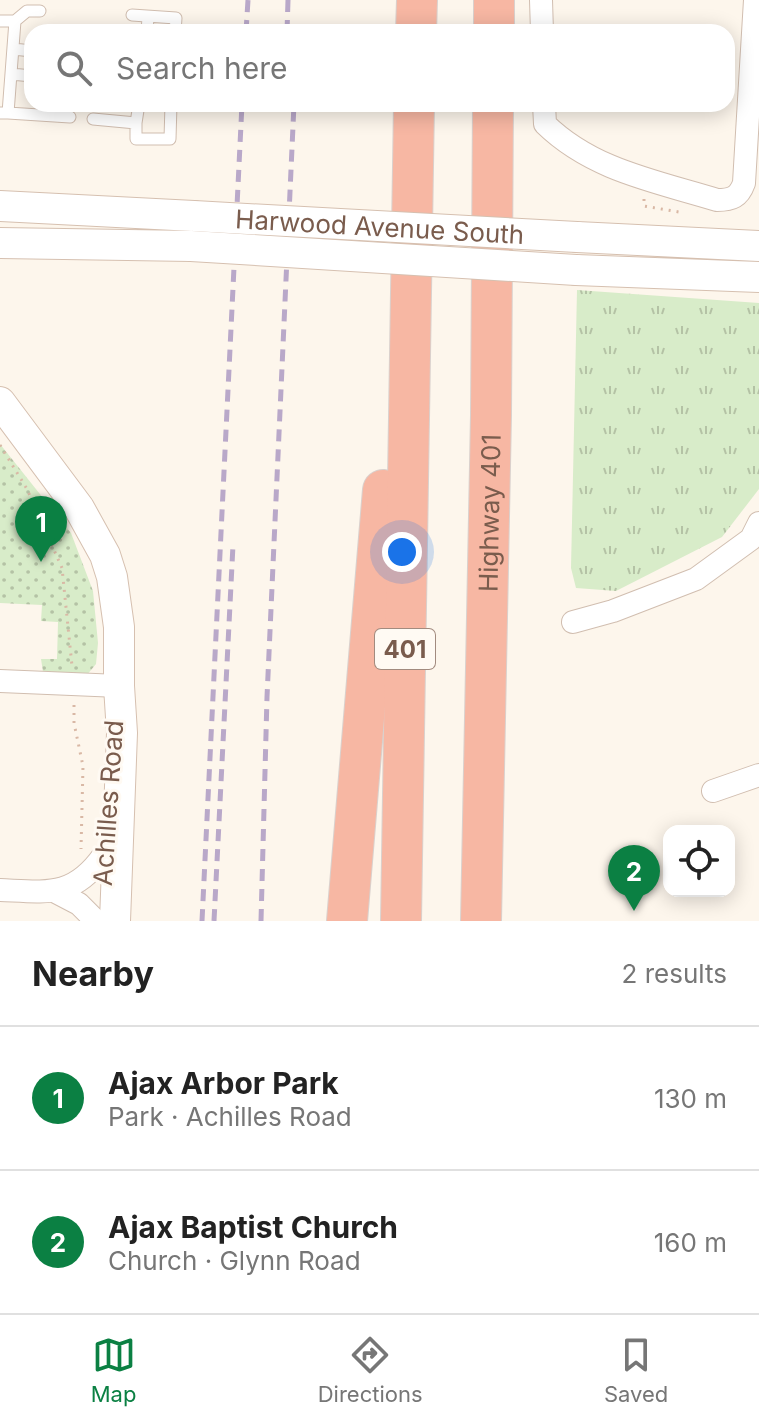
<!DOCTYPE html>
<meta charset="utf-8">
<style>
:root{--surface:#fff;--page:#f6f6f6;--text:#222;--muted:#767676;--line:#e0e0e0;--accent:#0b8043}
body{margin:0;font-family:Inter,sans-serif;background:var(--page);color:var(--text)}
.controls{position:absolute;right:24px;bottom:24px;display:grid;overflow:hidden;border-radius:16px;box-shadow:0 4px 20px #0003}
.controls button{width:72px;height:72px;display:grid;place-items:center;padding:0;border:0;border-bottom:2px solid var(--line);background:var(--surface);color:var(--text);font:40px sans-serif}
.you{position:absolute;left:402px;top:552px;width:28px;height:28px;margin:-20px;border:6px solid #fff;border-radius:50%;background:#1a73e8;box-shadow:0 0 0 12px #1a73e833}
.badge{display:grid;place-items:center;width:52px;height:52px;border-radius:50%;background:var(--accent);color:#fff;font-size:26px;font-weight:700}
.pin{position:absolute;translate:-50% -66px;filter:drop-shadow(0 2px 4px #0008)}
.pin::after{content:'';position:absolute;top:42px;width:28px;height:24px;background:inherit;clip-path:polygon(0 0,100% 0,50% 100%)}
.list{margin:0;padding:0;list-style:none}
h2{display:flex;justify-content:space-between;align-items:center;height:104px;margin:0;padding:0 32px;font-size:34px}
h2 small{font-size:26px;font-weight:400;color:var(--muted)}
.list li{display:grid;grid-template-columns:52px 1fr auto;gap:24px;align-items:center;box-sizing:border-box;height:144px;padding:0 32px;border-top:2px solid var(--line)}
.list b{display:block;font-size:30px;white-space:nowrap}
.list p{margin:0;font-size:26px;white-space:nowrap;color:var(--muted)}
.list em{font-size:26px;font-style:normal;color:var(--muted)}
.icon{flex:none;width:44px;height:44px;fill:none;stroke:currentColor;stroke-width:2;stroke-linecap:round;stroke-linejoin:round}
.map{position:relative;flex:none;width:759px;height:921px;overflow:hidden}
.search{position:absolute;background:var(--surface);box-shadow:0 4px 20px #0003;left:24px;right:24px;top:24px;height:88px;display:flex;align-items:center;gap:20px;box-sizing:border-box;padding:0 28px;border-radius:24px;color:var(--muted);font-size:30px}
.sheet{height:392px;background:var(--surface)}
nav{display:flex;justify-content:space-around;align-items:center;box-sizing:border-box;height:112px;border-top:2px solid var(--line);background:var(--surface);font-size:22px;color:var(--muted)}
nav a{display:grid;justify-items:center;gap:4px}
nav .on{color:var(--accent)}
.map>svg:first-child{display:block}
</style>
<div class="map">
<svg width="759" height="921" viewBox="0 0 759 921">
<defs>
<pattern id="grass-tufts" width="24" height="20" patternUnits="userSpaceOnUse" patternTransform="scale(2)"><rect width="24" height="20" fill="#d8ecc9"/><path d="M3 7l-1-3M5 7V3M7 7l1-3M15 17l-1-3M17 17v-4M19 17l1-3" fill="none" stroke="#b4c2a5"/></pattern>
<pattern id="park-dots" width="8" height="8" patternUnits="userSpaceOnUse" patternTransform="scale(2)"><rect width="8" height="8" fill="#d8ecc9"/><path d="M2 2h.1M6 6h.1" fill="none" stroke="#b4c2a5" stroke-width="1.8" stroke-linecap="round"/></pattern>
</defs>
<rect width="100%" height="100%" fill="#fdf6ec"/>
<path fill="url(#grass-tufts)" d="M577 290 759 303V489L722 537 616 591 576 588 571 568Z"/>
<path fill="url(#park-dots)" d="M0 444 71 533 93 591 98 643 96 664 86 676 43 672 41 659H57L58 622 41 621 42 605 0 603Z"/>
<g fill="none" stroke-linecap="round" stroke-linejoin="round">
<defs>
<path id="lane" d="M132 15 176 18 175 32
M0 21H15L8 113H0
M15 21 27 11H40
M147 32 148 17
M13 49 32 51
M11 74 32 76
M8 113 70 117
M93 119 136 123V139H170L171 104
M136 123 139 104"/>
<path id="street" d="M541 0 542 32
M544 104 545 124C592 170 655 181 717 200 732 200 739 197 744 183L755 0
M573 622 613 611 696 579 751 539 759 523
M0 681 119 686
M713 791 759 775
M0 890C47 892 73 898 103 856
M56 892 79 904 96 921"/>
<path id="secondary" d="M0 206 194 216
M577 237 759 246
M0 243 191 246
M576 270 759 277
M0 402 79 508 105 555 112 577 119 627V686L122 733 115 921"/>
<g id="highway">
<path d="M416 32 417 0"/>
<path d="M494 32V0"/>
<path d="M347 921 383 490"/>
<path d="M401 921 414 104"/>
<path id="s1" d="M481 921 491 415 493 104"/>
</g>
</defs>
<use href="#lane" stroke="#d1beb0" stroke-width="13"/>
<use href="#street" stroke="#d1beb0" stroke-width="24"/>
<use href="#secondary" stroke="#d6c0b0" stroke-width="32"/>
<use href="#highway" stroke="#dad1cd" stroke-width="42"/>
<path stroke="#d9b8a5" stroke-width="3" stroke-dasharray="2 6" stroke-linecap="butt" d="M644 199V206L679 212
M0 445 27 489 62 568 72 666
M74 705V723L83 766 81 849"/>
<use href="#lane" stroke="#fff" stroke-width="11"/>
<use href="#street" stroke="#fff" stroke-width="22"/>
<use href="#secondary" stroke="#fff" stroke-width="30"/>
<use href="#highway" stroke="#f7b7a3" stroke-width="40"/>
<path stroke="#b9a8c9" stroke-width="5" stroke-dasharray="12 8" stroke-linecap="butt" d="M246 32 248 0
M287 32 288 0
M202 921 242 104
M214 921 233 545
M261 921 267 697 294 104"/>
<defs>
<g id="secondary-bridge">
<path id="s2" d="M194 216 577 237"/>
<path d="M191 246 576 270"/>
</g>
</defs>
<use href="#secondary-bridge" stroke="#d6c0b0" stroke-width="32" stroke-linecap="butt"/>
<use href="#secondary-bridge" stroke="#fff" stroke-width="30"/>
</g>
<g text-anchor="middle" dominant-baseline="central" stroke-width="6" stroke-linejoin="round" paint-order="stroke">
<rect fill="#fffaf3" stroke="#a28b7f" stroke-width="2" x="375" y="629" width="60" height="40" rx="6"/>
<g font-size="24" font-weight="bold" fill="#7a5c4d">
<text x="405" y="649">401</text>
</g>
<g font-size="26" fill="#7a5c4d" stroke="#fffaf3">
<text stroke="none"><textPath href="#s2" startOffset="186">Harwood Avenue South</textPath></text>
<text stroke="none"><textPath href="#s1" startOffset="408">Highway 401</textPath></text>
<text transform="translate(108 803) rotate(-86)">Achilles Road</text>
</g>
</g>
</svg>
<div class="controls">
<button><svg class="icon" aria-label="locate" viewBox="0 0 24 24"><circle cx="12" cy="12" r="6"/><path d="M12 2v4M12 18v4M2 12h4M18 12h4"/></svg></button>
</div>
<div class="you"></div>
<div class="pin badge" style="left:41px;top:562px">1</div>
<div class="pin badge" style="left:634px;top:911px">2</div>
<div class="search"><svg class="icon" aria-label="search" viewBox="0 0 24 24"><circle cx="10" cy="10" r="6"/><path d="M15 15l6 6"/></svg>Search here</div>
</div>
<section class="sheet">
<h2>Nearby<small>2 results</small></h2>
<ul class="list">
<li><span class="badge">1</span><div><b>Ajax Arbor Park</b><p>Park · Achilles Road</p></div><em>130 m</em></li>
<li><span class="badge">2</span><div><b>Ajax Baptist Church</b><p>Church · Glynn Road</p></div><em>160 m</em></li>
</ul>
</section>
<nav>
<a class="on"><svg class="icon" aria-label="map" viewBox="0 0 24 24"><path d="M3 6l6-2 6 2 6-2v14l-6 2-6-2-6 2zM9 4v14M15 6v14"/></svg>Map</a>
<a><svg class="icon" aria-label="directions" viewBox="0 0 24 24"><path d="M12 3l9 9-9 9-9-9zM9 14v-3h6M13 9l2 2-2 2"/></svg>Directions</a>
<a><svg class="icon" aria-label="saved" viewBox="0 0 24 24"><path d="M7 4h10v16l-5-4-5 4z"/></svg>Saved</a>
</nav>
